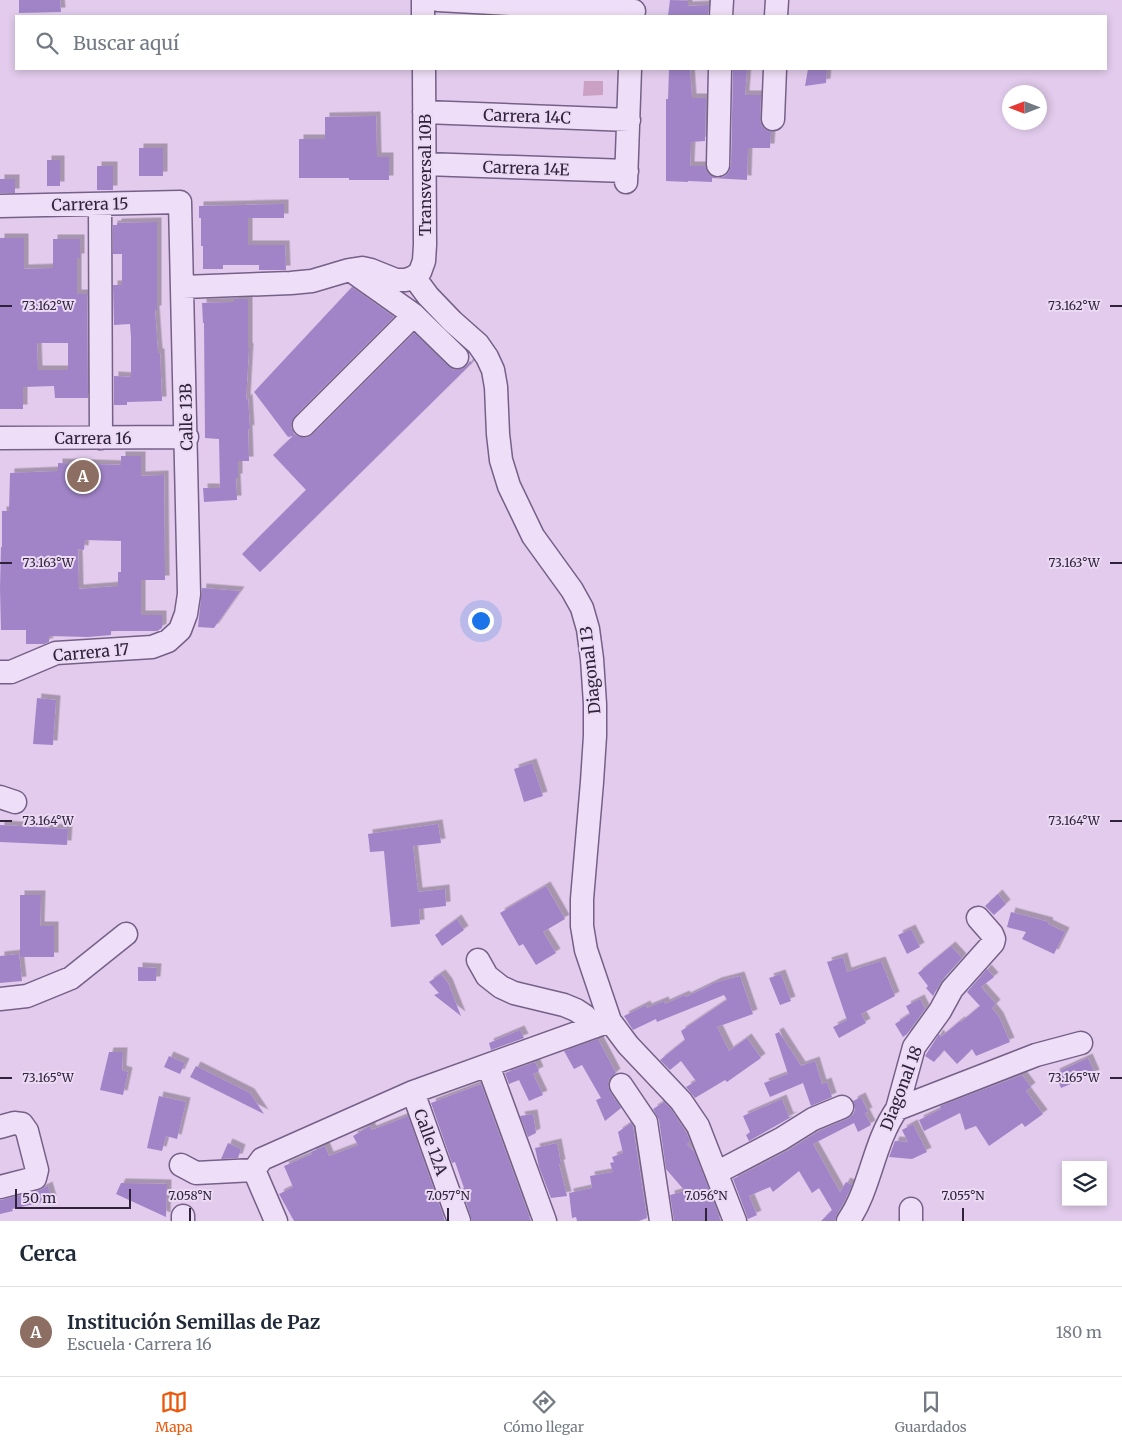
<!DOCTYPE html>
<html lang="es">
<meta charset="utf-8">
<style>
:root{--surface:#fff;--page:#f2f2f3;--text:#1f2937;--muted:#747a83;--line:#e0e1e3;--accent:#ea580c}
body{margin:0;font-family:Merriweather,serif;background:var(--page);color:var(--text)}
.controls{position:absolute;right:15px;bottom:15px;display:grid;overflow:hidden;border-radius:0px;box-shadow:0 2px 8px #0003}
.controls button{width:45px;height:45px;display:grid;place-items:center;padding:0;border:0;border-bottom:1px solid var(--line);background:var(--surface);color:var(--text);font:25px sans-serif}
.compass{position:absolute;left:1002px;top:85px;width:45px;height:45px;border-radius:50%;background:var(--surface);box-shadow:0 2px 8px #0003;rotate:270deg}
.scale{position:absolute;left:15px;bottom:12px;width:116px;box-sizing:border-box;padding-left:5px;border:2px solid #2e233a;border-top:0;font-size:14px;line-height:18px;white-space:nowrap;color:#2e233a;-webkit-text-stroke:4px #ecdaf4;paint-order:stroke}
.you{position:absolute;left:480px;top:620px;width:18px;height:18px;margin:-12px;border:4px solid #fff;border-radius:50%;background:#1a73e8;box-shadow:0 0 0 8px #1a73e833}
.badge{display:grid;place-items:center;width:32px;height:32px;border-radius:50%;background:var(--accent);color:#fff;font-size:16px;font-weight:700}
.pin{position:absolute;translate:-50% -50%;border:2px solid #fff;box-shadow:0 1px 5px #0006}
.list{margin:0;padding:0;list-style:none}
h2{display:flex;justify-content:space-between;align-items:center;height:65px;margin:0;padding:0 20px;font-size:21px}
h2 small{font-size:16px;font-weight:400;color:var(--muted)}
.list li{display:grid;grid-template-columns:32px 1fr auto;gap:15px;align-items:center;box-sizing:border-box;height:90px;padding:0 20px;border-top:1px solid var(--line)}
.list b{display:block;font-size:19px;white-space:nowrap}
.list p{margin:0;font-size:16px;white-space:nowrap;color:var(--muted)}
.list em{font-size:16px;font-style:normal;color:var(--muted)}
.icon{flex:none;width:28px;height:28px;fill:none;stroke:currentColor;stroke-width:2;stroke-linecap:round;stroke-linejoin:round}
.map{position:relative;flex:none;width:1122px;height:1221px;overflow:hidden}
.search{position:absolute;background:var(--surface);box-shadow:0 2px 8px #0003;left:15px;right:15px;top:15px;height:55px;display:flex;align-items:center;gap:12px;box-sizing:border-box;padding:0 18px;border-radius:0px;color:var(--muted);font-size:19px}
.sheet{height:155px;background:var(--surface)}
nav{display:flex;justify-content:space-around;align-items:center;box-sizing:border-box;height:70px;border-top:1px solid var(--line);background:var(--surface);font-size:14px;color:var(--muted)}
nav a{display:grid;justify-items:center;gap:2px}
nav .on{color:var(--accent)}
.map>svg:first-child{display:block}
</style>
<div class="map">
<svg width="1122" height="1221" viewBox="0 0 1122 1221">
<defs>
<filter id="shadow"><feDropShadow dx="4.5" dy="-4.5" stdDeviation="0" flood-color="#0004"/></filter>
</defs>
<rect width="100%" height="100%" fill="#e2cbec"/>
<path fill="#caa0c5" d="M584 81H603V95L583 96Z"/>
<path fill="#a084c7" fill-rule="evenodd" filter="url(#shadow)" d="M19 0H60L61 12 19 13Z
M670 0 688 1V6L709 5 708 16H668Z
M669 69H690L692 98H706L705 141 691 142 690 166H705L707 172 711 176 718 178 725 176 729 172 731 165 733 69H747L745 95H761L760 118 761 125 766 130 771 132 770 148H748L747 180 712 178V182L688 181V182L666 181V99H668Z
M808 69H827L826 83 805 86Z
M376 116 377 157H389V180H349V178H299V139H325V117Z
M139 148H163V176H139Z
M47 160H60V186H47Z
M97 166H113V190H97Z
M0 179H15V193H0Z
M284 204V218H248V245H285L286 270H259V265H223V269H203V246H201V218H199V206Z
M157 222V310H155L158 353H160L162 401 127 402V405H114V376L131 377V337L130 324 114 325 113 285H122V254H113V225H117V223Z
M0 238H24V269L53 268V239H80V258H77V294H87L88 398H55L54 386 23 387V409H0ZM37 343H68V370H38Z
M352 287 394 317 295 416 292 421 291 428 295 435 300 437 307 438 313 434 414 333 448 366 453 370 461 369 467 366 470 361 472 363 260 572 242 554 306 490 273 455 293 436 288 437 254 392Z
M234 299H248V347L249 348 246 400 248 398 250 430 248 429 249 461H238V478H236L237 500 204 502 203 488H220L219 439 205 438 204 323H203L202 303 234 302Z
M121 456H141V476L164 475 165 580H141V615H162V628L157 631H111V635L88 637 49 636V642L44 644H26V630H1L0 588 1 547H2V511H9L10 473 58 471V463L121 465ZM85 540 121 541V572H118V586L79 589 78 549 84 550Z
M202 588 240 591 214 628 198 627Z
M37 698 56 700 53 745 33 744Z
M532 763 543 796 524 802 514 769Z
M438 824 441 843 413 846 418 892 445 889 446 906 419 909 420 924 391 927 384 851 370 852 368 834Z
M0 825 68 829 67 845 0 842Z
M546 886 565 919 543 932 556 953 536 965 523 944 519 946 500 913Z
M998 894 1006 904 994 915 985 906Z
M20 895H41L40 926H54V957H20Z
M1011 912 1049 922 1048 924 1065 932 1054 954 1022 939 1026 932 1007 927Z
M457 919 464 930 442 946 435 935Z
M911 929 920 947 907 954 898 935Z
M951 946 962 958 942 980 933 996 926 988 928 986 918 973Z
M19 954 22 981 0 983V956Z
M843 957 847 972 881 961 895 996 861 1014 866 1023 839 1038 833 1027 847 1020 827 962Z
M138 967 157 968 156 981H138Z
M987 969 994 977 981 987 996 1004 992 1008 999 1017 1010 1042 976 1056 972 1049 957 1064 944 1050 934 1062 925 1056 939 1034 941 1037 960 1021 961 1022 980 1006 967 992Z
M441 974 448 983 461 1016 434 995 439 993 429 982Z
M781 974 791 1001 780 1005 769 978Z
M740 976 753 1014 717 1027 729 1051 747 1038 761 1058 727 1082 725 1080 695 1098 686 1087 696 1081 681 1061 670 1070 660 1060 685 1040 681 1031 727 1000 724 995 657 1022 656 1019 633 1030 624 1016 646 1005 647 1008 664 1001 665 1004 685 995 686 997 717 982Z
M920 999 925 1009 907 1034 903 1037 895 1024 910 1014 906 1006Z
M520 1030 524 1038 491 1050 489 1043Z
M779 1032 801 1066 815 1061 822 1084 827 1082 832 1097 811 1106 803 1083 770 1097 764 1083 788 1074 775 1034Z
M598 1039 616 1073 609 1079 608 1086 610 1092 621 1108 605 1121 596 1100 601 1098 582 1065 574 1069 564 1051Z
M109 1052H123L122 1070 128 1072 123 1095 100 1090Z
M169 1056 185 1063 180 1074 164 1067Z
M1088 1058 1095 1074 1061 1088 1055 1073Z
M535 1062 539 1071 533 1074 543 1095 529 1101 519 1080 509 1084 505 1073Z
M196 1066 250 1093 264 1114 190 1077Z
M1022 1075 1031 1087 1026 1091 1043 1114 1025 1127 1022 1123 989 1146 976 1126 965 1130 960 1113 924 1131 919 1120 941 1109 940 1106Z
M481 1084 531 1221H472L462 1189 464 1188 455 1162 452 1163 431 1103Z
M159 1096 186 1102 177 1139 166 1136 162 1151 147 1148Z
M861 1097 868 1112 865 1113 871 1125 858 1132 854 1123 813 1144 840 1192 846 1182 852 1185 844 1202 837 1214 835 1221H821L832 1210 819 1188 812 1193 799 1171 773 1192 770 1187 749 1196 757 1215 748 1219 733 1179 787 1151 819 1131 847 1119 853 1115 855 1109 853 1101Z
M782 1099 789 1117 793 1116 749 1141 746 1135 750 1132 743 1116Z
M664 1102 671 1109 686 1132 690 1141 687 1144 695 1153 721 1221H674L670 1195 685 1191 666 1169 659 1120 653 1109Z
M533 1114 536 1133 528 1137 520 1116Z
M408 1116 445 1221H294L279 1194 293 1187 284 1166 312 1154 311 1152 325 1146 329 1156 358 1145 353 1136 370 1126 372 1130Z
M631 1123 633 1127 647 1218 639 1221H577L576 1217 572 1218 569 1193 592 1188 590 1176 613 1172 610 1163 614 1162 612 1157 623 1153 618 1132Z
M913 1124 927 1152 912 1159 889 1157 895 1141 908 1142 902 1130Z
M228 1143 241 1149 238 1158 221 1159Z
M557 1143 561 1164H559L567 1196 551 1198 539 1167 535 1148Z
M121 1183 167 1184 166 1217 116 1194Z
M48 1186 52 1200 12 1209 13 1211 0 1214V1200L38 1191Z"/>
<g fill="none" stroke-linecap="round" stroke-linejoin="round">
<defs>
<path id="minor" d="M423 0V16
M438 0 634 11
M721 16 722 0
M776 16 777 0
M424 112 629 120
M773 119 775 69
M425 164 627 171
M718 165 720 69
M626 182 630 69
M100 204 101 438
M0 206 180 202 189 594 186 614 180 630 168 641 152 647 56 653 11 672H0
M356 274 414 315 457 357
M414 277 428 296 452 321 478 344 487 357 493 370 496 387 498 434 501 460 509 486 533 536 572 590 582 608 588 629 592 659 595 704V736L592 782 582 899V926L586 950 610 1021 628 1045 681 1101 698 1126 735 1221
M183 287 291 283 312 281 349 270 362 268 371 270 396 280H406L414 277 420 272 424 261 425 245 424 69
M304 425 414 315
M0 438 187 437
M0 797 15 802
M478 960 487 976 501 987 514 993 564 1005 576 1010 585 1016 594 1027
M0 999 27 996 71 978 126 934
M488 1065 545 1221
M621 1085 646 1122 661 1221
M413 1092 459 1221
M897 1109 1036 1055 1081 1043
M0 1127 14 1123 22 1124 27 1131 37 1170 35 1178 0 1187
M181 1165 196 1173 254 1170
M254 1170 262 1159 413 1092 610 1021
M254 1170 276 1221
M718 1172 781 1139 813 1119 842 1107
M183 1216V1221
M848 1221C871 1188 873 1143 897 1109L914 1047 940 1011 952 989 993 943 994 939 992 934 978 918
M911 1221V1209"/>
</defs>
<use href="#minor" stroke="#756088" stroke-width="25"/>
<use href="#minor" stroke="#efdef7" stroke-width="22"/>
</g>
<path fill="none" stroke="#2e233a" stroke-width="2" d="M0 306H12M1110 306H1122M0 563H12M1110 563H1122M0 821H12M1110 821H1122M0 1078H12M1110 1078H1122M190 1208V1221M448 1208V1221M706 1208V1221M963 1208V1221"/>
<g text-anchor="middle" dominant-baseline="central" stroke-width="4" stroke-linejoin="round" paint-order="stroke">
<g font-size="16" fill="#2e233a" stroke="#ecdaf4">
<text transform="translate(527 116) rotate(2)">Carrera 14C</text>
<text transform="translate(526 168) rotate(2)">Carrera 14E</text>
<text transform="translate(425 175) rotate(-90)">Transversal 10B</text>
<text transform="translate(90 204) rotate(-1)">Carrera 15</text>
<text transform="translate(186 417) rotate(-91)">Calle 13B</text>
<text x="93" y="438">Carrera 16</text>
<text transform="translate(91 652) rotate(-5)">Carrera 17</text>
<text transform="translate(590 670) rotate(-96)">Diagonal 13</text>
<text transform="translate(901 1088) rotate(-69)">Diagonal 18</text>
<text transform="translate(431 1142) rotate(70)">Calle 12A</text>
</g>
</g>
<g font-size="12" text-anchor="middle" fill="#2e233a" stroke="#ecdaf4" stroke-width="4" stroke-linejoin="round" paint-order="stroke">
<text x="1074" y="310">73.162°W</text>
<text x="48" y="310">73.162°W</text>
<text x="1074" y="567">73.163°W</text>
<text x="48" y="567">73.163°W</text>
<text x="1074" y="825">73.164°W</text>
<text x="48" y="825">73.164°W</text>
<text x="1074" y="1082">73.165°W</text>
<text x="48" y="1082">73.165°W</text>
<text x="190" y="1200">7.058°N</text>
<text x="448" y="1200">7.057°N</text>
<text x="706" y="1200">7.056°N</text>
<text x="963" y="1200">7.055°N</text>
</g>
</svg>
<div class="controls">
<button><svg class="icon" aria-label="layers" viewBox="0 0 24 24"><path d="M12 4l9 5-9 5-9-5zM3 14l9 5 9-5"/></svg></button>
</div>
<svg class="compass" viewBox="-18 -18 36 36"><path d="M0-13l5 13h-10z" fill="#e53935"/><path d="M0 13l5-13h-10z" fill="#747a83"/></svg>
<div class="scale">50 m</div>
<div class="you"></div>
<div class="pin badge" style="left:83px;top:476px;background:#8d6e63">A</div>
<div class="search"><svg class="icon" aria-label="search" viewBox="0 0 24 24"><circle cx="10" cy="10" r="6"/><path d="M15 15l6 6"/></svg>Buscar aquí</div>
</div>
<section class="sheet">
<h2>Cerca<small></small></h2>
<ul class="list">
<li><span class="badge" style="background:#8d6e63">A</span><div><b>Institución Semillas de Paz</b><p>Escuela · Carrera 16</p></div><em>180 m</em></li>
</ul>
</section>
<nav>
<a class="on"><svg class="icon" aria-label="map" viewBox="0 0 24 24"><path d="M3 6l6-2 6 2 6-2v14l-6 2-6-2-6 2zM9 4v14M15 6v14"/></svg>Mapa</a>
<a><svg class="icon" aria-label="directions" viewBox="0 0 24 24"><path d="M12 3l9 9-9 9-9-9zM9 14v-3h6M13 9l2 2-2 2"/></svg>Cómo llegar</a>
<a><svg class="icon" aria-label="saved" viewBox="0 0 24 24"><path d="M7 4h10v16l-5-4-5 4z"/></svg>Guardados</a>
</nav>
